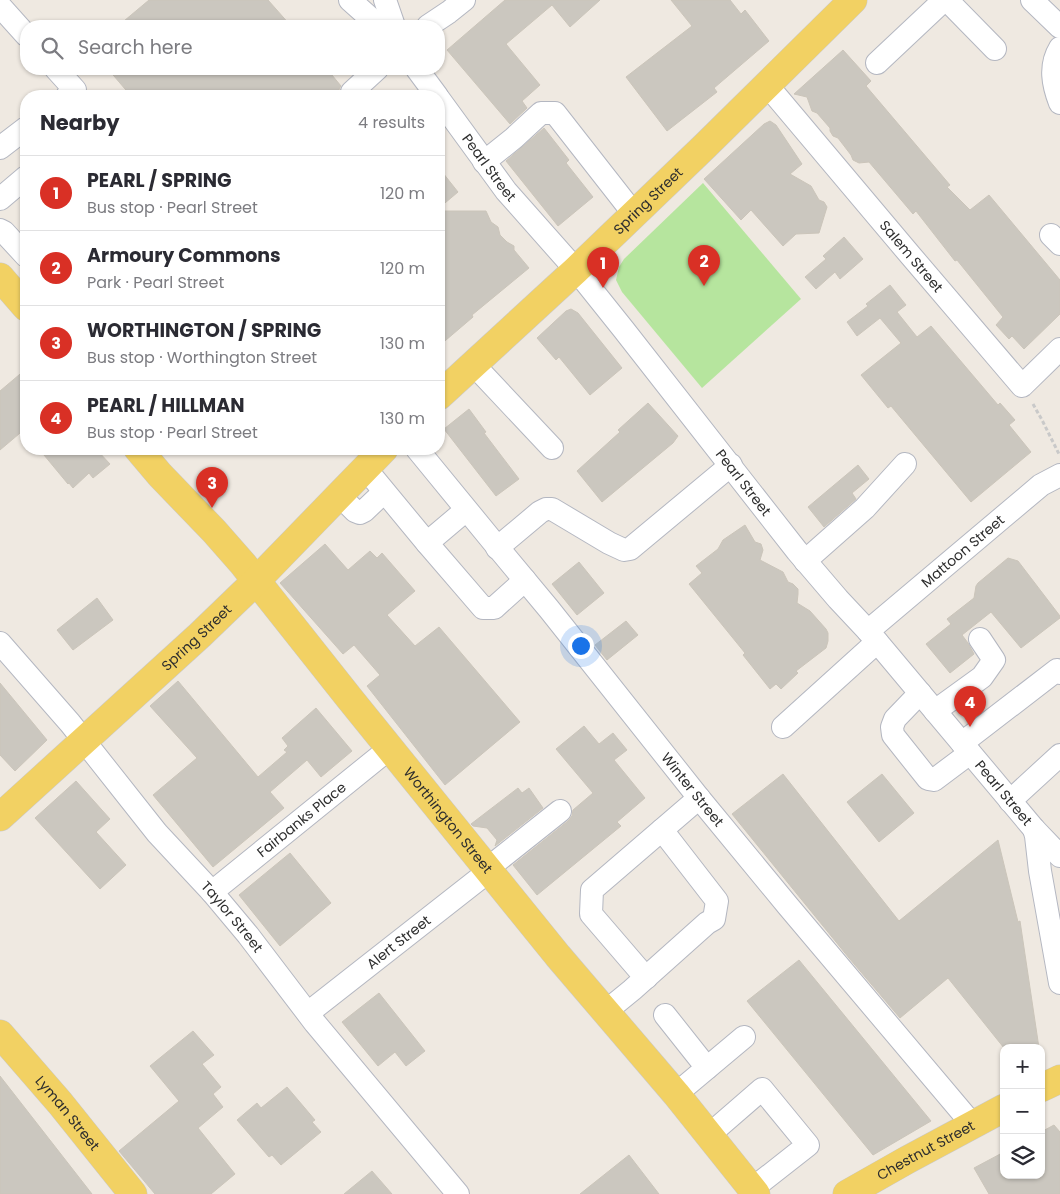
<!DOCTYPE html>
<meta charset="utf-8">
<style>
:root{--surface:#fff;--page:#f7f7f7;--text:#2b2b33;--muted:#7c7c81;--line:#e1e1e2;--accent:#d93025}
body{margin:0;font-family:Poppins,sans-serif;background:var(--page);color:var(--text)}
.controls{position:absolute;right:15px;bottom:15px;display:grid;overflow:hidden;border-radius:10px;box-shadow:0 1px 4px #0004}
.controls button{width:45px;height:45px;display:grid;place-items:center;padding:0;border:0;border-bottom:1px solid var(--line);background:var(--surface);color:var(--text);font:25px sans-serif}
.you{position:absolute;left:580px;top:645px;width:18px;height:18px;margin:-12px;border:4px solid #fff;border-radius:50%;background:#1a73e8;box-shadow:0 0 0 8px #1a73e833}
.badge{display:grid;place-items:center;width:32px;height:32px;border-radius:50%;background:var(--accent);color:#fff;font-size:16px;font-weight:700}
.pin{position:absolute;translate:-50% -41px;filter:drop-shadow(0 1px 2px #0008)}
.pin::after{content:'';position:absolute;top:26px;width:18px;height:15px;background:inherit;clip-path:polygon(0 0,100% 0,50% 100%)}
.list{margin:0;padding:0;list-style:none}
h2{display:flex;justify-content:space-between;align-items:center;height:65px;margin:0;padding:0 20px;font-size:21px}
h2 small{font-size:16px;font-weight:400;color:var(--muted)}
.list li{display:grid;grid-template-columns:32px 1fr auto;gap:15px;align-items:center;box-sizing:border-box;height:75px;padding:0 20px;border-top:1px solid var(--line)}
.list b{display:block;font-size:19px;white-space:nowrap}
.list p{margin:0;font-size:16px;white-space:nowrap;color:var(--muted)}
.list em{font-size:16px;font-style:normal;color:var(--muted)}
.icon{flex:none;width:28px;height:28px;fill:none;stroke:currentColor;stroke-width:2;stroke-linecap:round;stroke-linejoin:round}
.map{position:relative;flex:none;width:1060px;height:1194px;overflow:hidden}
.search{position:absolute;background:var(--surface);box-shadow:0 1px 4px #0004;left:20px;top:20px;width:425px;height:55px;display:flex;align-items:center;gap:12px;box-sizing:border-box;padding:0 18px;border-radius:20px;color:var(--muted);font-size:19px}
.panel{position:absolute;background:var(--surface);box-shadow:0 1px 4px #0004;left:20px;top:90px;width:425px;height:365px;border-radius:20px}
.map>svg:first-child{display:block}
</style>
<div class="map">
<svg width="1060" height="1194" viewBox="0 0 1060 1194">
<rect width="100%" height="100%" fill="#efe9e1"/>
<path fill="#b6e59e" d="M703 183 801 299 702 388 622 292 616 280 619 267 624 259Z"/>
<path fill="#cbc7bf" stroke="#cbc5ba" d="M149 0H268L291 26H118Z
M505 0H600L570 27 552 5 506 44 540 85 522 101 527 108 510 124 447 50Z
M671 0H730L741 14 745 10 769 41 714 88 717 92 667 131 626 77 692 26Z
M843 50 871 81 866 86 950 185 947 187 970 210 989 195 1060 280V314L1024 349 1012 336 1009 339 996 325 1003 317 957 260 955 261 916 211 913 214 869 162 859 163 853 160 851 155 838 138 833 136 830 131V128L817 113 812 111 807 97 794 94Z
M108 69H327L341 86 339 89 340 96H131Z
M770 121 776 125 802 164 790 174 811 186 819 200 824 202 827 207 819 233 796 234 783 246 751 210 741 220 704 179 764 124Z
M544 128 569 160 566 163 593 197 558 226 506 161Z
M439 168 458 192 439 208Z
M439 211H486L491 222 498 227 500 235 507 242 514 246V250L529 268 472 315 473 317 439 346Z
M844 237 863 259 840 279 835 272 816 289 805 277 826 259 823 256Z
M890 285 906 305 897 312 917 337 931 326 998 405 1000 403 1015 420 1009 425 1031 452 971 502 891 406 888 408 861 375 901 343 880 318 857 336 847 322 868 306 866 304Z
M571 309 578 313 622 368 590 395 559 357 556 360 537 338 566 311Z
M26 369V428L0 450V391Z
M648 403 678 436 673 443 602 502 577 471 620 432 618 430Z
M469 409 486 432 484 433 519 479 496 496 444 429Z
M39 449H96L110 464 93 478 89 473 73 488 69 483 68 484Z
M858 465 869 479 852 493 856 499 824 527 808 507Z
M745 525 755 542 761 544 763 550 760 560 783 572 788 582 793 584 798 589V594L797 603 810 611 826 629 828 633V641L826 648 796 671 798 673 781 689 776 684 770 689 743 655 745 653 689 584 702 573 696 566 718 549 723 540Z
M325 544 348 570 370 551 377 558 382 553 415 591 387 615 415 646 439 627 520 722 445 785 367 686 380 675 354 645 343 654 280 583Z
M1008 558 1018 561 1060 616V618L1021 648 991 612 962 635 968 643 974 654 950 673 926 644 951 624 947 619 974 598 976 586 978 583Z
M579 562 604 593 577 615 552 584Z
M97 598 113 620 73 650 57 630Z
M626 621 638 635 607 660 595 645Z
M178 681 258 777 287 752 284 750 288 746 282 738 316 708 352 751 321 777 307 760 270 792 284 808 213 867 153 795 197 758 150 706Z
M0 683 47 740 15 771 0 755Z
M584 726 599 744 613 733 627 750 614 760 645 798 617 822 621 826 537 895 513 865 568 821 572 816 573 810 593 793 556 749Z
M783 774 899 921 998 840 1018 922 1020 921 1039 1048H1004L948 978 900 1018 849 958 732 814Z
M882 774 914 813 879 842 847 802Z
M76 781 110 819 96 832 126 865 100 889 35 818Z
M518 788 522 793 529 788 543 808 495 846 497 840 487 828 473 826 471 824Z
M290 853 331 903 280 946 239 895Z
M799 960 931 1121 873 1155 747 1001Z
M379 993 425 1051 406 1066 395 1052 378 1066 342 1022Z
M193 1031 214 1055 202 1064 221 1087 213 1094 223 1107 198 1128 235 1174 211 1194H155L119 1151 179 1101 150 1066Z
M0 1076 92 1194H0Z
M287 1087 315 1120 312 1122 321 1132 281 1165 272 1155 269 1157 237 1120 257 1103 261 1108Z
M1054 1125 1060 1132V1194H989L974 1168 1004 1152V1175H1041V1132Z
M629 1155 659 1194H580Z
M372 1171 392 1194H344Z"/>
<g fill="none" stroke-linecap="round" stroke-linejoin="round">
<defs>
<g id="minor">
<path d="M350 0 379 26"/>
<path d="M385 0 394 26"/>
<path d="M947 0 995 49"/>
<path d="M1032 0 1060 27"/>
<path d="M0 6 26 35"/>
<path d="M428 26 449 12 464 0"/>
<path d="M1060 48C1049 66 1053 85 1060 103"/>
<path d="M877 63 944 0"/>
<path d="M56 69 75 90 67 96"/>
<path d="M417 69 437 96"/>
<path id="s1" d="M767 85 911 256 1022 386 1060 349"/>
<path d="M352 92 377 69"/>
<path id="s2" d="M439 99 506 191 576 270 624 330 797 551 838 599 868 631 1034 829 1060 856"/>
<path d="M0 148 26 128"/>
<path d="M484 162 514 138 541 113H555L634 214"/>
<path d="M0 199 26 177"/>
<path d="M0 230 4 232 26 256"/>
<path d="M1051 235 1060 244"/>
<path d="M473 364 552 448"/>
<path id="s3" d="M417 449 494 543 549 609 699 798 788 906 972 1124"/>
<path d="M365 468 427 543 483 608H494L525 580"/>
<path d="M339 495 355 511 360 513 364 511 384 492"/>
<path d="M427 543 466 510"/>
<path d="M497 548 540 512 546 509H552L609 543 624 550 630 549 731 465"/>
<path d="M805 561 865 508 905 464"/>
<path id="s4" d="M868 631 1041 485 1060 475"/>
<path id="s5" d="M0 643 70 723 157 833 212 892 248 935 315 1023 458 1194"/>
<path d="M920 693 895 719 892 727 893 735 928 779 934 780 970 753"/>
<path d="M935 711 982 677 994 660 980 639"/>
<path d="M783 727 877 642"/>
<path d="M962 743 1057 670 1060 673"/>
<path d="M1010 801 1060 755"/>
<path d="M1034 829 1036 836 1040 871 1060 983"/>
<path d="M487 869 560 811"/>
<path id="s6" d="M212 892 390 748"/>
<path d="M646 978 591 914 592 890 699 798"/>
<path d="M605 1012 632 990 707 923 714 919 717 901 662 830"/>
<path id="s7" d="M308 1013 489 871"/>
<path d="M665 1015 707 1068"/>
<path d="M676 1094 744 1037"/>
<path d="M709 1135 762 1089 808 1145 752 1189"/>
</g>
<g id="major">
<path d="M0 277 26 307"/>
<path id="s8" d="M439 396 576 270 705 146 853 0"/>
<path id="s9" d="M138 449 160 475 214 531 243 564 350 699 558 956 676 1094 756 1194"/>
<path id="s10" d="M0 817 200 635 256 581 384 449"/>
<path id="s11" d="M0 1034 60 1103 133 1194"/>
<path d="M1041 1088 1060 1079"/>
<path id="s12" d="M847 1194 907 1160 1004 1108"/>
</g>
</defs>
<use href="#minor" stroke="#b4b7c1" stroke-width="24"/>
<use href="#major" stroke="#c9c9c9" stroke-width="29"/>
<path stroke="#c9c9c9" stroke-width="3" stroke-dasharray="4 2.5" stroke-linecap="butt" d="M1033 404 1042 420 1059 454"/>
<use href="#minor" stroke="#fff" stroke-width="22"/>
<use href="#major" stroke="#f2d163" stroke-width="28"/>
</g>
<g text-anchor="middle" dominant-baseline="central" stroke-width="5" stroke-linejoin="round" paint-order="stroke">
<g font-size="14" fill="#2e2e2e" stroke="#fff">
<text stroke="none"><textPath href="#s2" startOffset="85">Pearl Street</textPath></text>
<text stroke="none"><textPath href="#s8" startOffset="286">Spring Street</textPath></text>
<text stroke="none"><textPath href="#s1" startOffset="224">Salem Street</textPath></text>
<text stroke="none"><textPath href="#s2" startOffset="490">Pearl Street</textPath></text>
<text stroke="none"><textPath href="#s4" startOffset="124">Mattoon Street</textPath></text>
<text stroke="none"><textPath href="#s10" startOffset="266">Spring Street</textPath></text>
<text stroke="none"><textPath href="#s3" startOffset="438">Winter Street</textPath></text>
<text stroke="none"><textPath href="#s2" startOffset="895">Pearl Street</textPath></text>
<text stroke="none"><textPath href="#s6" startOffset="115">Fairbanks Place</textPath></text>
<text stroke="none"><textPath href="#s9" startOffset="484">Worthington Street</textPath></text>
<text stroke="none"><textPath href="#s5" startOffset="359">Taylor Street</textPath></text>
<text stroke="none"><textPath href="#s7" startOffset="115">Alert Street</textPath></text>
<text stroke="none"><textPath href="#s11" startOffset="104">Lyman Street</textPath></text>
<text stroke="none"><textPath href="#s12" startOffset="90">Chestnut Street</textPath></text>
</g>
</g>
</svg>
<div class="controls">
<button>+</button>
<button>−</button>
<button><svg class="icon" aria-label="layers" viewBox="0 0 24 24"><path d="M12 4l9 5-9 5-9-5zM3 14l9 5 9-5"/></svg></button>
</div>
<div class="you"></div>
<div class="pin badge" style="left:603px;top:288px">1</div>
<div class="pin badge" style="left:704px;top:286px">2</div>
<div class="pin badge" style="left:212px;top:508px">3</div>
<div class="pin badge" style="left:970px;top:727px">4</div>
<div class="search"><svg class="icon" aria-label="search" viewBox="0 0 24 24"><circle cx="10" cy="10" r="6"/><path d="M15 15l6 6"/></svg>Search here</div>
<section class="panel">
<h2>Nearby<small>4 results</small></h2>
<ul class="list">
<li><span class="badge">1</span><div><b>PEARL / SPRING</b><p>Bus stop · Pearl Street</p></div><em>120 m</em></li>
<li><span class="badge">2</span><div><b>Armoury Commons</b><p>Park · Pearl Street</p></div><em>120 m</em></li>
<li><span class="badge">3</span><div><b>WORTHINGTON / SPRING</b><p>Bus stop · Worthington Street</p></div><em>130 m</em></li>
<li><span class="badge">4</span><div><b>PEARL / HILLMAN</b><p>Bus stop · Pearl Street</p></div><em>130 m</em></li>
</ul>
</section>
</div>
